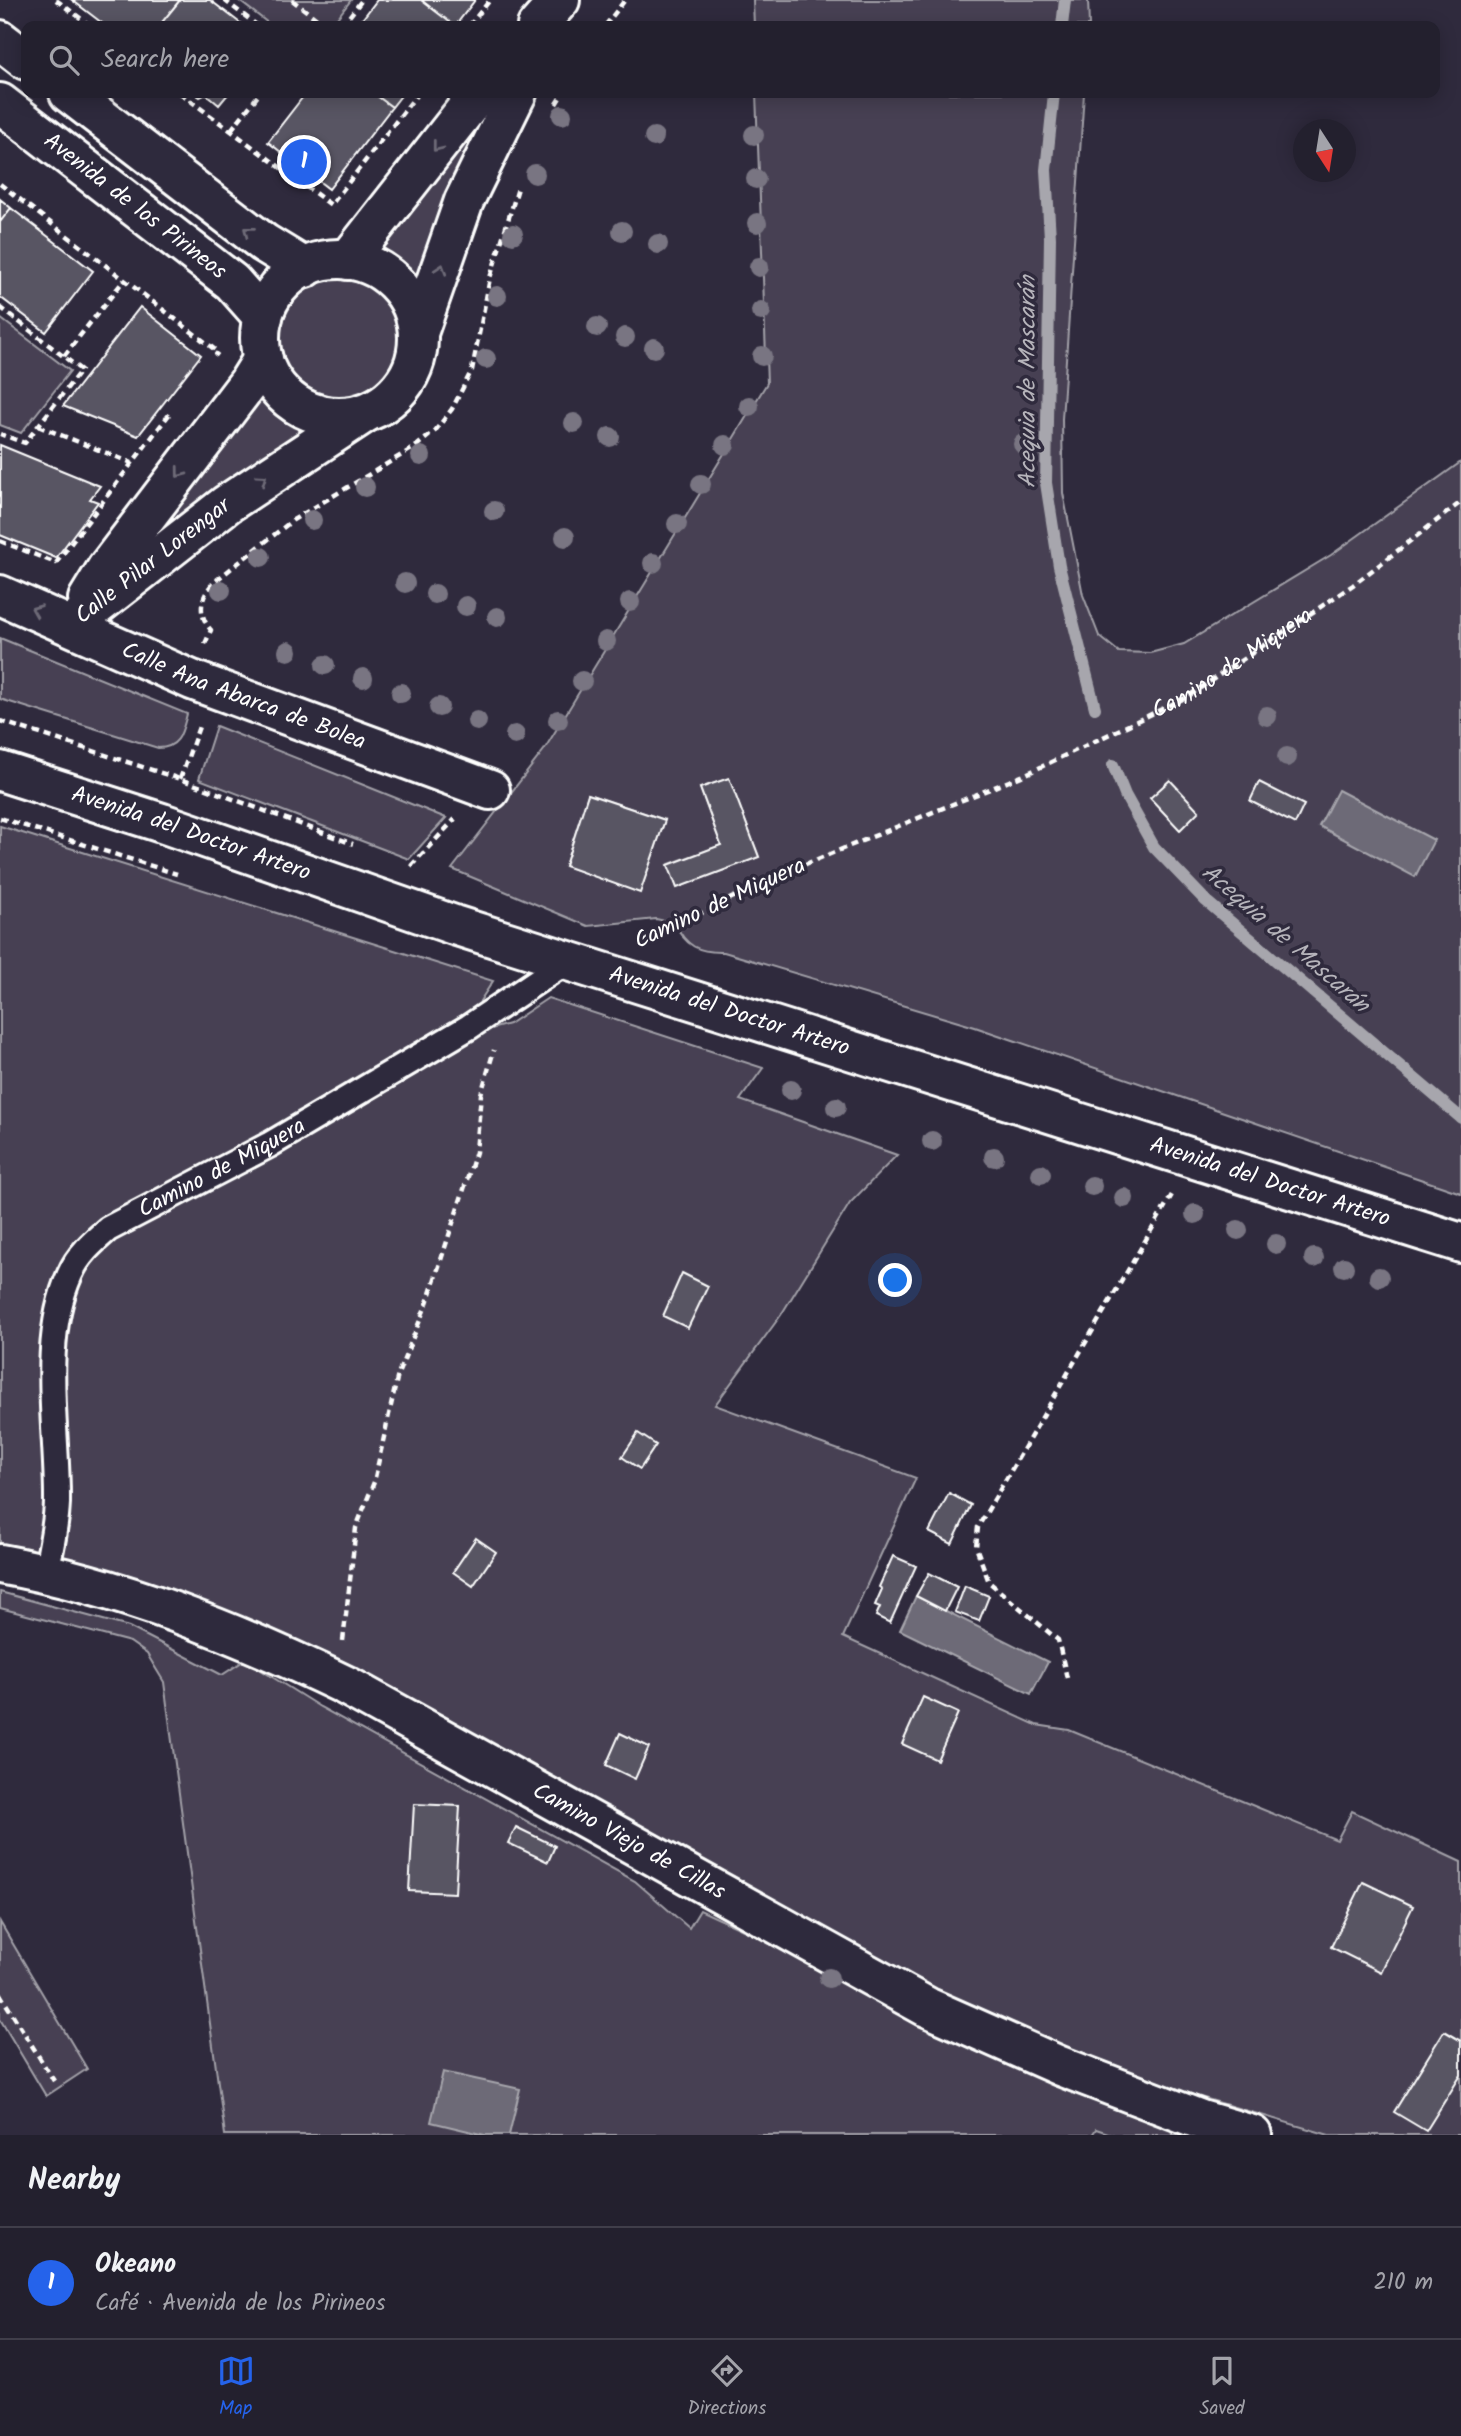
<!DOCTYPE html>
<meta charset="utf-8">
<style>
:root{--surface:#23202e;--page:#2b2836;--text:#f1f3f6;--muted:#a3a3aa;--line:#403e4a;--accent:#2563eb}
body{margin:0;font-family:Kalam,sans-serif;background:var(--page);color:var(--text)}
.compass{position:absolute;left:1293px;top:119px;width:63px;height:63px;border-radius:50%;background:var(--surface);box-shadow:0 4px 18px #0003;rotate:168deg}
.you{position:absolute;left:896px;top:1281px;width:24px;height:24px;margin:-18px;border:5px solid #fff;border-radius:50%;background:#1a73e8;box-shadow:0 0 0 10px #1a73e833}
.badge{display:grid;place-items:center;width:46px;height:46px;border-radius:50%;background:var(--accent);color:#fff;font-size:23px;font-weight:700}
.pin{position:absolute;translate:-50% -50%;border:4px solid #fff;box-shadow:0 2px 7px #0006}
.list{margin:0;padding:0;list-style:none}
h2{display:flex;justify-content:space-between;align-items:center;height:91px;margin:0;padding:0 28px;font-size:30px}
h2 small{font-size:23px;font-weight:400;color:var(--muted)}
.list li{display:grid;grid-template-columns:46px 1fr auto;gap:21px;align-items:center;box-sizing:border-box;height:112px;padding:0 28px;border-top:2px solid var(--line)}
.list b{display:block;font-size:26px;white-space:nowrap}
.list p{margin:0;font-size:23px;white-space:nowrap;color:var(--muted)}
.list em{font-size:23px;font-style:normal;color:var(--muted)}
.icon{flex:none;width:38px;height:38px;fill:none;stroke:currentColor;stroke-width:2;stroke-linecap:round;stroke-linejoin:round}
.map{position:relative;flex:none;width:1461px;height:2135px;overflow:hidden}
.search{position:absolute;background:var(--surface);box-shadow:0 4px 18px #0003;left:21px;right:21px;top:21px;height:77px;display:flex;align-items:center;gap:18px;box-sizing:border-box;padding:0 24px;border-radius:14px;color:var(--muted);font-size:26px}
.sheet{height:203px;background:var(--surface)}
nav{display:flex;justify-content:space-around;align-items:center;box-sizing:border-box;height:98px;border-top:2px solid var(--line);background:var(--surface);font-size:19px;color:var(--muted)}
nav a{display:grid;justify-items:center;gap:4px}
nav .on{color:var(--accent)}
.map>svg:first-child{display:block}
</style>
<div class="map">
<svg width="1461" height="2135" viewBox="0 0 1461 2135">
<rect width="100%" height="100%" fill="#2f2a3d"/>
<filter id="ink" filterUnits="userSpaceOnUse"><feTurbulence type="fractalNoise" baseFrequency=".0143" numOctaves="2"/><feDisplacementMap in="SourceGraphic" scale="14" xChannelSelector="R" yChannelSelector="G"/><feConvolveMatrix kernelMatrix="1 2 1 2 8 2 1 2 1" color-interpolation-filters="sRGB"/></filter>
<g filter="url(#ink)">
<path fill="#464152" stroke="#a2a0a8" stroke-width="2" fill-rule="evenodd" d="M238 0H351L331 26H272Z
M753 0H1088L1089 26H754Z
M756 93H1084L1062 419 1063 493 1083 595 1099 636 1119 652 1150 653 1184 644 1331 555 1461 462V1193L975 1027 724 952C699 953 685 946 675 923L656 919 588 926 452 869 544 750 767 383ZM729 778 759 857 677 888 669 864 721 845 700 788ZM588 794 665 820 640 892 565 866Z
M501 94 420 281 405 263 380 248Z
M279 338a61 61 0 1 1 122 0a61 61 0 1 1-122 0Z
M0 318 70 371 21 433 0 425Z
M258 395 280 418 309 432 131 566Z
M0 638 187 714C182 732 180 748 158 748L0 699Z
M216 726 446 818 409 859 199 779Z
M0 826 493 981 480 1001 477 1033 509 1024 548 998 763 1068 740 1100 897 1155 850 1203 781 1315 715 1405 916 1478 843 1637 1036 1725 1069 1730 1337 1840 1352 1811 1461 1862V2135H1329L1109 2070 1023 2033 896 1971 655 1836 0 1549Z
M0 1592 129 1627 222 1675 245 1660 320 1707 635 1881 689 1928 700 1910 1128 2109 1209 2135H1114L1096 2129 1092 2135H225L164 1682 147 1654 130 1642 0 1608Z
M0 1922 87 2069 46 2096 0 2019Z"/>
<path fill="#6d6a77" stroke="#a7a6ad" stroke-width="2" d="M1338 790 1434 840 1415 877 1319 826Z
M916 1596 1048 1662 1031 1694 900 1630Z
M443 2072 520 2089 509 2135H485L431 2122Z"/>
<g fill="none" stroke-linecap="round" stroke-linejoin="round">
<path stroke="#a7a6ad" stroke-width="12" d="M1062 26 1065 0
M1054 93 1046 170 1050 238 1046 483 1059 566 1095 708
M1113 765 1125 795 1154 847 1206 901 1461 1118"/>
</g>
<path fill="#595564" stroke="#fff" stroke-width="2" d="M72 0H180L159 26H106Z
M180 0H210L244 26H159Z
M377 0H421L455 26H357Z
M421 0H475L455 26Z
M194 93H229L219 105 206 94 200 97Z
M306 93H373L392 107 329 189 268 142Z
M373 93H403L392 107Z
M0 199 11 208 0 222Z
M11 208 93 271 46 332 0 297V222Z
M140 307 201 355 138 436 63 406Z
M0 445 100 486 90 499 98 502 56 558 0 535Z
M729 778 759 857 677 888 668 865 721 845 700 788Z
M1170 780 1199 811 1180 830 1150 798Z
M1259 782 1304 805 1295 824 1250 801Z
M588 794 665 820 640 893 565 866Z
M682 1273 708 1286 688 1328 663 1316Z
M638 1433 656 1445 640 1469 622 1457Z
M949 1493 971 1505 952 1544 929 1532Z
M476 1538 496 1552 473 1586 453 1572Z
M893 1556 916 1566 890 1623 876 1616 880 1607 875 1605 882 1589 879 1587Z
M929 1573 957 1587 945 1611 916 1596Z
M965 1586 989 1596 979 1621 955 1612Z
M923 1697 958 1713 937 1760 902 1744Z
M620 1733 649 1747 635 1779 606 1765Z
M414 1804 460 1806 455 1893 409 1891Z
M516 1827 555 1846 548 1862 508 1843Z
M1363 1882 1413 1906 1381 1972 1331 1947Z
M1444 2031 1461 2041V2075L1426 2131 1394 2112Z"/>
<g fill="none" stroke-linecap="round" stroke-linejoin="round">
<defs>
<g id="service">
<path id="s2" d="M46 1572C51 1549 56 1527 57 1503 58 1430 39 1343 70 1274 78 1255 93 1242 108 1229L269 1145 469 1027 567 961"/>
</g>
<g id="minor">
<path d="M537 26 560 0"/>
<path d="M0 40 26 60"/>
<path d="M69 93 264 243 305 268"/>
<path id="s3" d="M0 103 232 282 263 317"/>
<circle cx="339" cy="338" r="79"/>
<path d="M348 260 479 93"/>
<path d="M418 333 464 201 517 93"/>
<path id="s4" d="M0 595 192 680 490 790"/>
<path d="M88 599 107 568 248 383 263 359"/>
<path id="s5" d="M72 625 227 504 362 415"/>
<path id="s6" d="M0 1564C121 1586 235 1632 345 1685L927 2007 1060 2066 1201 2120 1252 2135"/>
</g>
<g id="primary">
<path id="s7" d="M0 771 162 823 454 925 1461 1243"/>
</g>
</defs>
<use href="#service" stroke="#fff" stroke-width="30"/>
<use href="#minor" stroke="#fff" stroke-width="44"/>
<use href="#primary" stroke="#fff" stroke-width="44"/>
<g stroke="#fff" stroke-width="4.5" stroke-dasharray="7 5" stroke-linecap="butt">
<path d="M56 0 91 26"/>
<path d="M224 0 258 26"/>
<path d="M292 0 318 20 313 26"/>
<path d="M342 26 362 0"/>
<path d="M469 26 490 0"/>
<path d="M605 26 625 0"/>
<path d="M180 93 331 205 418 93"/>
<path d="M556 104 563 93"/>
<path d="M231 130 260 93"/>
<path d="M0 184 218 352 215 356"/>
<path d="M0 307 81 370 25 443 0 434"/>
<path d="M64 356 124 280"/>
<path d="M38 426 132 463"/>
<path d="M0 541 56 563 171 412"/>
<path d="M205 644 211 630C197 614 200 597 214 582L293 520 415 447 435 431 452 409 472 370 490 278 519 185"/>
<path d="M0 721 180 779 353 844"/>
<path d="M180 779 200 724"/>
<path d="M0 818 177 874"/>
<path d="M411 866 455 819"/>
<path id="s1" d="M643 942 776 876 1024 775 1187 697 1353 585 1461 502"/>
<path d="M343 1641 356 1528 374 1482 398 1374 427 1303 476 1152 481 1094 494 1050"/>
<path d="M1067 1678 1058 1640 989 1582 976 1547 978 1527 1173 1193"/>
<path d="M0 1994 54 2081"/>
</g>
<use href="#service" stroke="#2f2a3d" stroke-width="24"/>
<use href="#minor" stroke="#2f2a3d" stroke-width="38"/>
<use href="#primary" stroke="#2f2a3d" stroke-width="38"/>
</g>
<g fill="#797582">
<circle cx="562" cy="115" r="10"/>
<circle cx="754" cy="135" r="10"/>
<circle cx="654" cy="137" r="10"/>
<circle cx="535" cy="174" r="10"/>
<circle cx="756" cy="179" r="10"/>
<circle cx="757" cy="223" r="10"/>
<circle cx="622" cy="231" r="10"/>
<circle cx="513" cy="234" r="10"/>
<circle cx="658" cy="244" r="10"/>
<circle cx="759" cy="267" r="10"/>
<circle cx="497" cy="296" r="10"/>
<circle cx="761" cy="311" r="10"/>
<circle cx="597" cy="327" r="10"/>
<circle cx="625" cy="337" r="10"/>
<circle cx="654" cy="348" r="10"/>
<circle cx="762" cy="356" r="10"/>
<circle cx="486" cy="359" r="10"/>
<circle cx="749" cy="406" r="10"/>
<circle cx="574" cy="423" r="10"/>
<circle cx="610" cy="437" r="10"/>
<circle cx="1023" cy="444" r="10"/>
<circle cx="725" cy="445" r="10"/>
<circle cx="421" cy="456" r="10"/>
<circle cx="701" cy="484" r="10"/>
<circle cx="365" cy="487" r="10"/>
<circle cx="494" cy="511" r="10"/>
<circle cx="312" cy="520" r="10"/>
<circle cx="677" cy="524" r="10"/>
<circle cx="565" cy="537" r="10"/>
<circle cx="261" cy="557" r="10"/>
<circle cx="653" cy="563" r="10"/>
<circle cx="405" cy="583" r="10"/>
<circle cx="221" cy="590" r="10"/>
<circle cx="435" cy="594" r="10"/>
<circle cx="630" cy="602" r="10"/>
<circle cx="466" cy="606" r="10"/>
<circle cx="497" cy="617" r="10"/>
<circle cx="606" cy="641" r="10"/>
<circle cx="288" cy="651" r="10"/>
<circle cx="325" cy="665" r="10"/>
<circle cx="363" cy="678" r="10"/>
<circle cx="582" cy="681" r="10"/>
<circle cx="401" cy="693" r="10"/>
<circle cx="439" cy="707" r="10"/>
<circle cx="1267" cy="716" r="10"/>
<circle cx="558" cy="720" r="10"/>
<circle cx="477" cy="721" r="10"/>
<circle cx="515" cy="735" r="10"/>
<circle cx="1287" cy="757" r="10"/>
<circle cx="791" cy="1090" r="10"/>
<circle cx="836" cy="1107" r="10"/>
<circle cx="932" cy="1141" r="10"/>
<circle cx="994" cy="1157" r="10"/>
<circle cx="1041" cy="1174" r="10"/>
<circle cx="1092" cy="1186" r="10"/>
<circle cx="1124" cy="1198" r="10"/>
<circle cx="1195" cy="1214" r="10"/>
<circle cx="1238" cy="1230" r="10"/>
<circle cx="1276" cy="1244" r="10"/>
<circle cx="1314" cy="1258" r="10"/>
<circle cx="1344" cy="1267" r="10"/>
<circle cx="1379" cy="1277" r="10"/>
<circle cx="829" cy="1978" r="10"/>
</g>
<defs><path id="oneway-chevron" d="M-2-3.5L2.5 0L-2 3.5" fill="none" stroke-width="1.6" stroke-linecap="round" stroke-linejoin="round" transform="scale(1.75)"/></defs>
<g stroke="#6d6a77">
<use href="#oneway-chevron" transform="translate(437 147) rotate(128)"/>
<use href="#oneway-chevron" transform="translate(248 231) rotate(-142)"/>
<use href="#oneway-chevron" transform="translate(441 269) rotate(-72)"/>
<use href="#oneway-chevron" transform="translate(180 473) rotate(127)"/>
<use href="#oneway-chevron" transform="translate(262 479) rotate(-35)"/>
<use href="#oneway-chevron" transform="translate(36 610) rotate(-158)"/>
</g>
</g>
<g text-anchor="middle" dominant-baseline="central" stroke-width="7" stroke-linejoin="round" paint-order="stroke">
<g font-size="23" fill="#fff" stroke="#2f2a3d">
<text stroke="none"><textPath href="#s3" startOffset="170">Avenida de los Pirineos</textPath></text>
<text stroke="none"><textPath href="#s5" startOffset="103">Calle Pilar Lorengar</textPath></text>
<text stroke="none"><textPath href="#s1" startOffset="653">Camino de Miquera</textPath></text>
<text stroke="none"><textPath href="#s4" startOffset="264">Calle Ana Abarca de Bolea</textPath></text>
<text stroke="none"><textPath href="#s7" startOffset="201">Avenida del Doctor Artero</textPath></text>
<text transform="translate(720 904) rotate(-25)">Camino de Miquera</text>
<text stroke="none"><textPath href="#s7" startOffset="768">Avenida del Doctor Artero</textPath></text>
<text stroke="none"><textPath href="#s2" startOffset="490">Camino de Miquera</textPath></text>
<text stroke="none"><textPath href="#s7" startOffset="1335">Avenida del Doctor Artero</textPath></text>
<text stroke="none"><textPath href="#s6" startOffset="691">Camino Viejo de Cillas</textPath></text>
</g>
<g font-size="24" font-style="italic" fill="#b6b4bb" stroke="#2f2a3d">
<text transform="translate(1028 382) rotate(-90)">Acequia de Mascarán</text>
<text transform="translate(1285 939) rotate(41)">Acequia de Mascarán</text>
</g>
</g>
</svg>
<svg class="compass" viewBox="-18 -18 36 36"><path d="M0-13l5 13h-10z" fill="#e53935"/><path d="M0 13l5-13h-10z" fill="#a3a3aa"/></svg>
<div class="you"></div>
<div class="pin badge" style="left:304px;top:162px">1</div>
<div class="search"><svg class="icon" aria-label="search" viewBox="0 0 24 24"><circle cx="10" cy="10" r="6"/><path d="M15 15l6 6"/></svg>Search here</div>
</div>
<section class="sheet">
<h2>Nearby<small></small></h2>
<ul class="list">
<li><span class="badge">1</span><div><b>Okeano</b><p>Café · Avenida de los Pirineos</p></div><em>210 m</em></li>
</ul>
</section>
<nav>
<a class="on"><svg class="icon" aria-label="map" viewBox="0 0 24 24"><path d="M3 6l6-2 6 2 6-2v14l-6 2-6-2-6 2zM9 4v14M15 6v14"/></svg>Map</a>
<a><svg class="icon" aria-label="directions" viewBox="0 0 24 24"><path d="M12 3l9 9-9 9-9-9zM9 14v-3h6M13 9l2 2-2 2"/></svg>Directions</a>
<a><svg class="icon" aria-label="saved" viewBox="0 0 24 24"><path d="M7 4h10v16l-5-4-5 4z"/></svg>Saved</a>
</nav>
